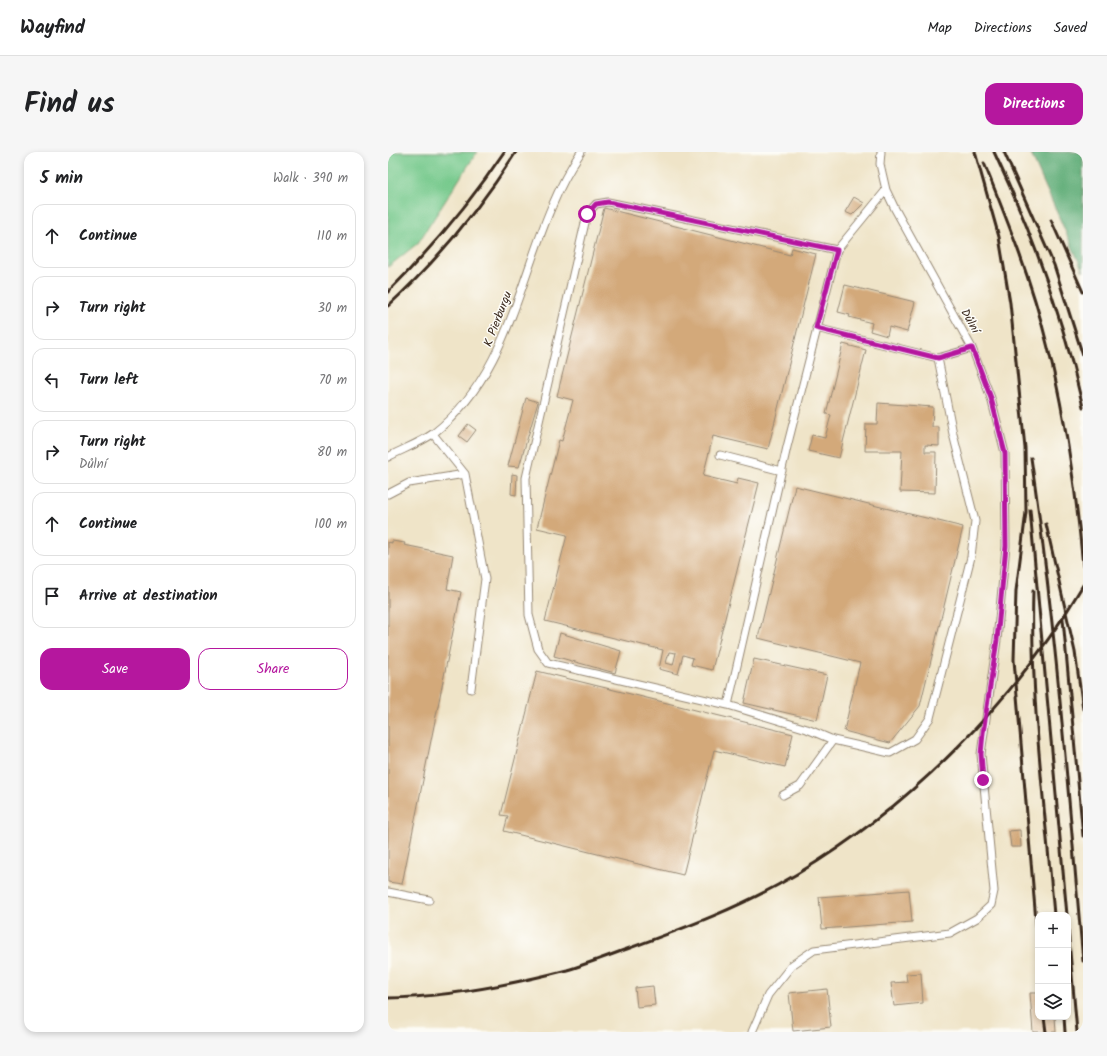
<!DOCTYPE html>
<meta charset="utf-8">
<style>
:root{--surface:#fff;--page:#f6f6f6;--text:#202124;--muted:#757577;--line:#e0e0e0;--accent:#b5179e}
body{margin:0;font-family:Kalam,sans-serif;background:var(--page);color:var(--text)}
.controls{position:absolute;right:12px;bottom:12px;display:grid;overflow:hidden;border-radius:8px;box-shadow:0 2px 6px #0003}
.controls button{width:36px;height:36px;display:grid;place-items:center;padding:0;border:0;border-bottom:1px solid var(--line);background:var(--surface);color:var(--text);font:20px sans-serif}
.stop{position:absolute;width:12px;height:12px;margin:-9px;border:3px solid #b5179e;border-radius:50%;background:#fff}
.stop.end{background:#b5179e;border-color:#fff;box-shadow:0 1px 4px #0008}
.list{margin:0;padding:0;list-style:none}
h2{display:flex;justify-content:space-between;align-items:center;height:52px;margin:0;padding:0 16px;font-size:17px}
h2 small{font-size:13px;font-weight:400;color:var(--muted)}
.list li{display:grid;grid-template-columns:26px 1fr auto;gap:12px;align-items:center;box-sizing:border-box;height:64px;margin:0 8px 8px;padding:0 8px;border:1px solid var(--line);border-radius:12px}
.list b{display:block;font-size:15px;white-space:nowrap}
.list p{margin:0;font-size:13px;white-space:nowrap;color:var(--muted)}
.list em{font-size:13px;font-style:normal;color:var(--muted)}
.actions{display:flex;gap:8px;padding:12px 16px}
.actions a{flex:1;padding:9px 0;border:1px solid var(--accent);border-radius:12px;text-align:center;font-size:14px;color:var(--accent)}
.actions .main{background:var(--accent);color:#fff}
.icon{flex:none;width:22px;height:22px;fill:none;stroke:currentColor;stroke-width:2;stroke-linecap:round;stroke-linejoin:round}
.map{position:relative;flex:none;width:695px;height:880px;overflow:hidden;border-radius:12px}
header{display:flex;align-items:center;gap:24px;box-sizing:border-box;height:56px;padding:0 20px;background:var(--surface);border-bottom:1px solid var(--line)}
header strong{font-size:19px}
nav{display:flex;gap:22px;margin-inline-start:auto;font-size:14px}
.intro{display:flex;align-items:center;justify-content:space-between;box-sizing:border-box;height:96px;padding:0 24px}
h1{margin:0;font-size:28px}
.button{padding:10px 18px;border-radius:12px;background:var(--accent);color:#fff;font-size:14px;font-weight:700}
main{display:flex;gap:24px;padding:0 24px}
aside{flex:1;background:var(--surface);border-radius:12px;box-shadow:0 2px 6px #0003}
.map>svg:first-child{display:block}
</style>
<header>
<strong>Wayfind</strong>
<nav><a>Map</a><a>Directions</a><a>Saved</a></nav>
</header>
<div class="intro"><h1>Find us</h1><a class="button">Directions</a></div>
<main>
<aside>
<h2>5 min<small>Walk · 390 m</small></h2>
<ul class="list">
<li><svg class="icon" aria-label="ahead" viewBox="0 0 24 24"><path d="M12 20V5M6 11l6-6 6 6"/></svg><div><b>Continue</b></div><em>110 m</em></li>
<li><svg class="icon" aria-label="right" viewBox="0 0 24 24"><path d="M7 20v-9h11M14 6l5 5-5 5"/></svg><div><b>Turn right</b></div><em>30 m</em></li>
<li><svg class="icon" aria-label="left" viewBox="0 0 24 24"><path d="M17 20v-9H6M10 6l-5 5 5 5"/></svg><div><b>Turn left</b></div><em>70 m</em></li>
<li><svg class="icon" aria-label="right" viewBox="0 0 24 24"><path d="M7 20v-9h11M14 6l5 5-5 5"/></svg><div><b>Turn right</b><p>Důlní</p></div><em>80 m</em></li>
<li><svg class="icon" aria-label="ahead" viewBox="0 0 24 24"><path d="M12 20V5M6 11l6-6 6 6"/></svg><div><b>Continue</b></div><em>100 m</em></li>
<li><svg class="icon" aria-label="arrive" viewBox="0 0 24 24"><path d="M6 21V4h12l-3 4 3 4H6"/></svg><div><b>Arrive at destination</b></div></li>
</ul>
<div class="actions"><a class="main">Save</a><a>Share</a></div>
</aside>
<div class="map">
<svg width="695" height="880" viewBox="0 0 695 880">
<rect width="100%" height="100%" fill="#fdfcf7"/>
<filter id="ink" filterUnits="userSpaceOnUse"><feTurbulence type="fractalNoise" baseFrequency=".025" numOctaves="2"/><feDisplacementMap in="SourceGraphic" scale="8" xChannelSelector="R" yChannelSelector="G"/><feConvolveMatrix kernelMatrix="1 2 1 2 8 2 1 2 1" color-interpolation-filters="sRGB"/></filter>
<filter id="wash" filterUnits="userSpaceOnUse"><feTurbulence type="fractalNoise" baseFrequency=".012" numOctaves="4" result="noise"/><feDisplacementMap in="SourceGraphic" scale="16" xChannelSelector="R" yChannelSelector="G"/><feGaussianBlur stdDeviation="0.9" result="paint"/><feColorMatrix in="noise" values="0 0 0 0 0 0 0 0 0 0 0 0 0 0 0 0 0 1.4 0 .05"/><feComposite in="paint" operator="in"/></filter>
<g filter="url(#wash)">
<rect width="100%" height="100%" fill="#efe4c8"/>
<path fill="#76c98c" stroke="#587a55" d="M0 0H89L30 91 0 115Z"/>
<path fill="#60ad78" stroke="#4e6c4b" d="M642 0H695V119Z"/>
<g id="blocks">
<path fill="#d3a97a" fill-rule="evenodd" d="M466 45 476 51 464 63 457 60Z
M216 56 402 103 404 96 428 102 380 297 325 284 315 324 349 332 350 326 371 331 324 518 303 513 305 506 295 503 290 522 271 517 275 498 157 469 179 383 149 376 171 288 174 289 185 248 169 244ZM281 500 288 501 285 513 278 511Z
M457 133 527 150 519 180 501 175 499 184 482 179 484 171 461 165 462 163 450 160Z
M455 192 478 198 451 306 420 299 424 283 437 286 443 263 438 262Z
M138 246 150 250 131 315 120 314Z
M490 251 545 255 544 275H551V294L537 293V300H548L547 341 512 340 514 299H477L478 272H489Z
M80 272 88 278 79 290 71 284Z
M124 322 129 323 128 343 123 342Z
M407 334 575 375 532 554 502 591 456 579 472 511 370 486Z
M4 389 17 391 16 393 65 403 59 437 73 440 14 732 0 730V390L4 391Z
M172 481 233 499 227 521 166 504Z
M366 507 439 523 429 568 356 551Z
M149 519 405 582 397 615 326 598 295 723 116 679 120 664 113 663Z
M632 678 633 695H623L621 679Z
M521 738 524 770 434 777 431 745Z
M533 821 535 851 506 854 503 831 519 830 518 822Z
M265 834 267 853 249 855 247 836Z
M439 837 443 875 405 879 401 841Z
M642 841H650V865H667L668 880H645Z"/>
</g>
</g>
<g filter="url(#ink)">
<use href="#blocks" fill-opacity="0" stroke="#958773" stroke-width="1"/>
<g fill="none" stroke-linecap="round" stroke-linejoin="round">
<defs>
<path id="lane" d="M428 176 550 206 565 282 587 369 583 405 542 566 527 587 502 601 445 588
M550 206 584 196
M45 282 77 322 97 427 83 537
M332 303 394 319
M0 305C15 297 32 291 46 281 134 212 133 87 193 0
M0 342 21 331 77 322
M340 553 160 511 150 497 141 463 138 326 199 62 208 52 220 50 449 98 498 38 492 12 493 0
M395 643 412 634 445 588 419 577 340 553 399 295 449 98
M0 740 41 748
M364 880 380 843 404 813 426 798 562 781 589 766 603 753 606 739 593 602 609 488 618 394 617 301 603 246 584 196 507 57 498 38"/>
</defs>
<use href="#lane" stroke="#958773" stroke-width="9"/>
<use href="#lane" stroke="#fff" stroke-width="7"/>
<path stroke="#3b2a1e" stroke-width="3" d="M587 0 611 85 622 151 637 296 638 360 628 439 626 508 650 793
M606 0C645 82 675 166 695 255
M616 0 666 113 695 204
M596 11C620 70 644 130 659 192 678 265 688 339 695 414
M663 68 695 140
M0 140C43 97 82 51 116 0
M0 154C49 109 92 56 128 0
M643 306C668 473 680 641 695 809
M642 358 679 763
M658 372 687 500 695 557
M645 439C642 547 657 655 666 763
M675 467 695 684
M680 777 689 880
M0 846C60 845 121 833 179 818 199 812 219 804 239 797 297 776 356 754 409 722 523 654 628 548 695 433
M656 865 658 880
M676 865 677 880"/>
</g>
</g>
<g fill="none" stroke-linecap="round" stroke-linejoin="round" filter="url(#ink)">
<path stroke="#b5179e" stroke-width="5" d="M199 62 208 52 220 50 449 98 428 176 550 206 584 196 603 246 617 301 618 394 609 488 595 581 593 602 595 628"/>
</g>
<g text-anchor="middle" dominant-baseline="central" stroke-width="3" stroke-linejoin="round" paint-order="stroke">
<g font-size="12" fill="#3b2a1e" stroke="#fdfcf7">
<text transform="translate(110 167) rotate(-69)">K Pierburgu</text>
<text transform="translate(582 169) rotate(61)">Důlní</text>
</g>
</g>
</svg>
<div class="controls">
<button>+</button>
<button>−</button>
<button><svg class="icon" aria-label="layers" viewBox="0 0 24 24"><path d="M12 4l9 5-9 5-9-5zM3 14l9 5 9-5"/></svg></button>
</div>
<div class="stop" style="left:199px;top:62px"></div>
<div class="stop end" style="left:595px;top:628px"></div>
</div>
</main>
